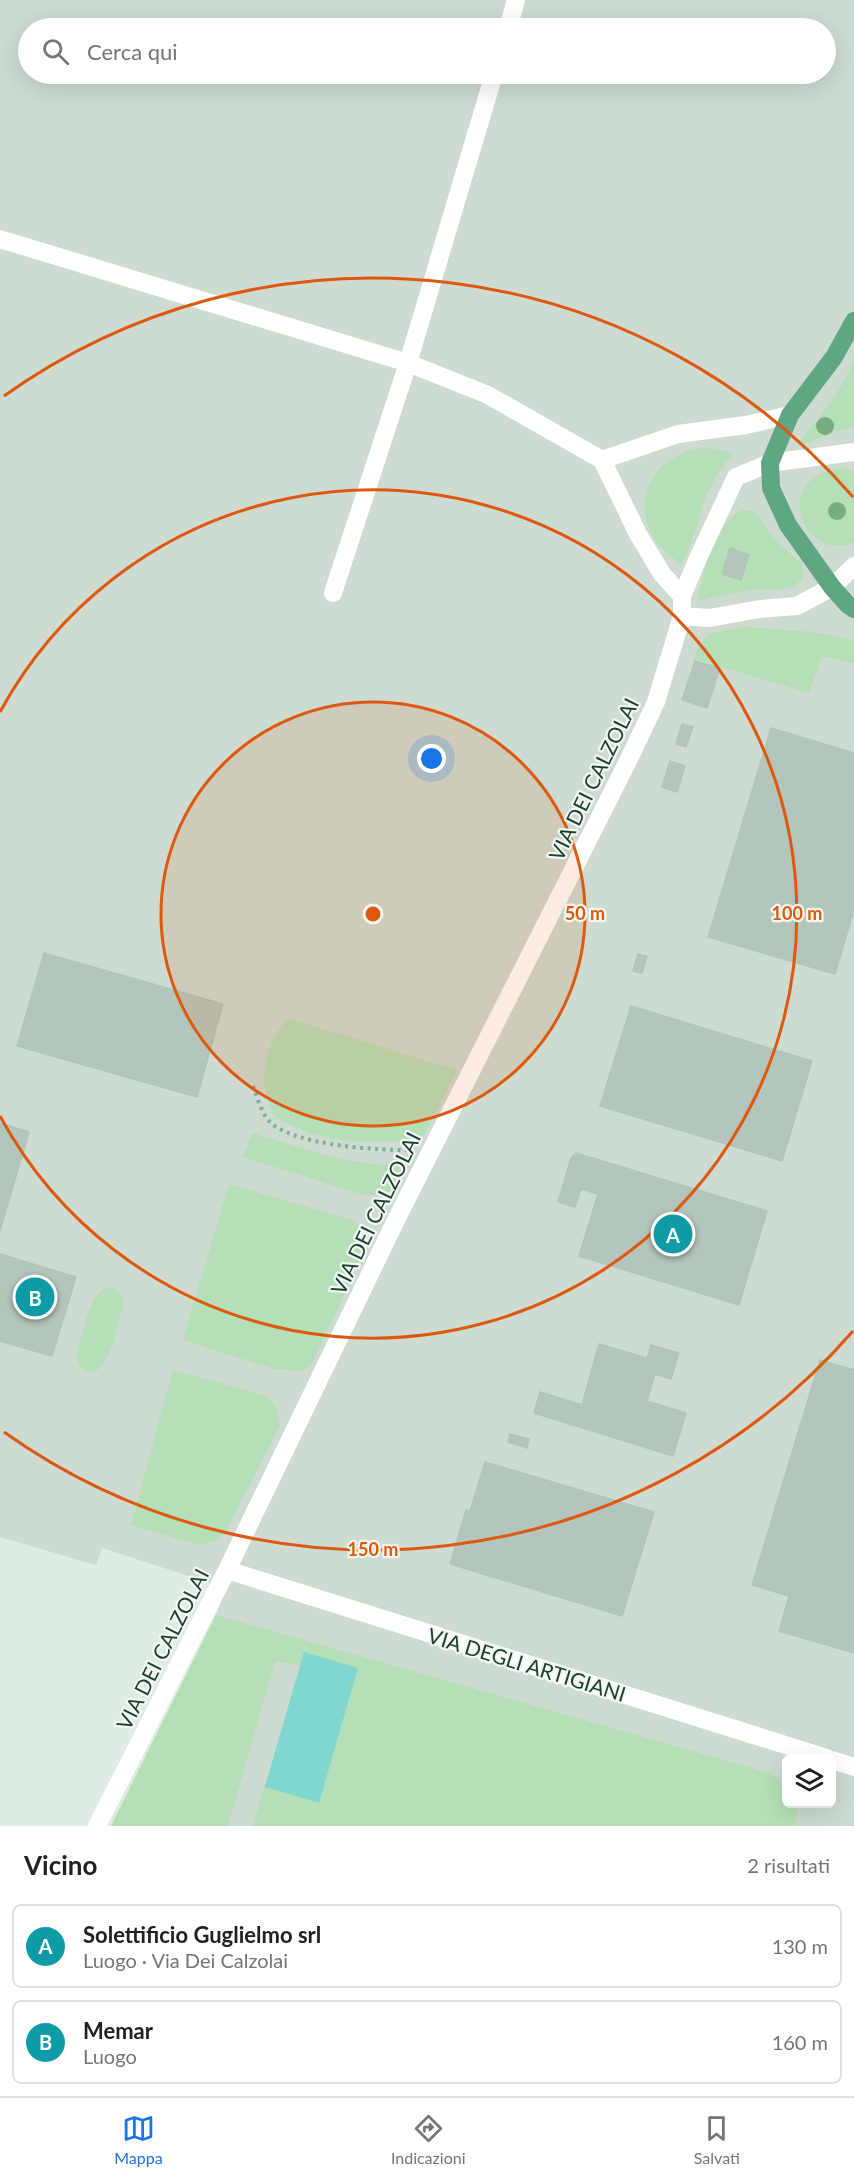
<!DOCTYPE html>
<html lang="it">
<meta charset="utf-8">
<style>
:root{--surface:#fff;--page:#f2f2f2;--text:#202124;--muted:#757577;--line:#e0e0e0;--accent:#1a73e8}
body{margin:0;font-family:Lato,sans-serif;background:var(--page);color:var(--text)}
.controls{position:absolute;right:18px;bottom:18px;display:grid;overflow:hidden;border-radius:9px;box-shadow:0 6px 24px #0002}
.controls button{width:54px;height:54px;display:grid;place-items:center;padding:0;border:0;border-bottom:2px solid var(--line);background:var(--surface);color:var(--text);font:30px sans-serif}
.you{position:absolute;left:432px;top:759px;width:21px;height:21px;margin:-15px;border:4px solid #fff;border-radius:50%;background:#1a73e8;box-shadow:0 0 0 9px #1a73e833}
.badge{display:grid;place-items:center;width:39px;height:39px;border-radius:50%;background:var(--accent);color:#fff;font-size:20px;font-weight:700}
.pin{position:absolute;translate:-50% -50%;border:3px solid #fff;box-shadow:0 2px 6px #0006}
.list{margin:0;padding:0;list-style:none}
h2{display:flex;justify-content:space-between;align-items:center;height:78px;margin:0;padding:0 24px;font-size:26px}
h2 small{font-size:20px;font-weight:400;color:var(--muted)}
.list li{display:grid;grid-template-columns:39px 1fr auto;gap:18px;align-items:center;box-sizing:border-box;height:84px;margin:0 12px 12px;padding:0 12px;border:2px solid var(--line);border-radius:9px}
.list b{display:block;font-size:22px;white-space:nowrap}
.list p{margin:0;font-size:20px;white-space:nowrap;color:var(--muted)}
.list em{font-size:20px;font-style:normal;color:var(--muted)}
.icon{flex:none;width:33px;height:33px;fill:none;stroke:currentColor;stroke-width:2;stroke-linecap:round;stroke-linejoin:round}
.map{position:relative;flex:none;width:854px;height:1826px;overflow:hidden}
.search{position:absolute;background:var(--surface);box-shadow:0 6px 24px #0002;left:18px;right:18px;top:18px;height:66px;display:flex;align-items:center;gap:15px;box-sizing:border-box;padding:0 21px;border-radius:33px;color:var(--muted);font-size:22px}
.sheet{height:270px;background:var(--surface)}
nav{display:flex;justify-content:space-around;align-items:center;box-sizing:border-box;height:84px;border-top:2px solid var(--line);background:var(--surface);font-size:16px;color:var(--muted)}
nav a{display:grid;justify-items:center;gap:3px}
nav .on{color:var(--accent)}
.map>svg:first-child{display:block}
</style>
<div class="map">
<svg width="854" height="1826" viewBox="0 0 854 1826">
<rect width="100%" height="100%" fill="#deece3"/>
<path fill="#cddbd1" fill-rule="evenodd" d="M0 0H854V1826H111L216 1615 226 1588 102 1548 96 1565 0 1537ZM28 28H826V74H28ZM786 1758H832V1804H786Z"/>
<path fill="#b5dfb6" d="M854 359V427L837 431 802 445 799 443C820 417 843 390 854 359Z
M706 447 733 453C723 467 712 481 706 497 697 519 693 544 682 564 623 530 637 455 706 447Z
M844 468 854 472V542C806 566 766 475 844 468Z
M744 510 755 512 778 543 800 562 803 569 802 578 796 585 778 590H754L714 597 701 601 698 598C703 571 715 520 744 510Z
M744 627 811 632 854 640V663L822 656 809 693 695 659 697 649 709 634Z
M288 1018 457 1070 423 1138C378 1143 329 1146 287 1123 284 1121 277 1119 275 1116 268 1108 263 1082 264 1072 267 1051 274 1033 288 1018Z
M252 1133C303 1148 354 1168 408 1165 395 1192 388 1199 357 1193L243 1157Z
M229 1184 352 1220C363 1229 365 1235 365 1249L312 1364 303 1371 274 1369 183 1340Z
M108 1287C118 1289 123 1296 123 1305 118 1322 110 1374 89 1372 80 1368 77 1362 77 1353 83 1335 89 1291 108 1287Z
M173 1370 267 1396 275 1406 280 1425 225 1533 215 1541 200 1545 131 1525Z
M216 1615 770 1773 786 1786V1804H796L797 1821 793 1826H253L300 1666 275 1661 228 1826H111Z"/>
<path fill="#80d7d0" d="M304 1652 358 1668 319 1803 265 1787Z"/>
<path fill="#b4c6bb" stroke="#b0c6b8" stroke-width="1.5" d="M730 548 749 555 741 580 722 574Z
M695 661 720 668 707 708 682 700Z
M682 724 693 727 686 747 676 744Z
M771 728 854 753V909L835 974 708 937Z
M670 761 685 766 677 792 662 787Z
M44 953 223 1004 197 1097 17 1046Z
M638 954 647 956 642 973 633 971Z
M631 1006 812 1061 782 1161 600 1106Z
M0 1123 29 1132 0 1231Z
M576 1153 767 1211 739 1305 579 1256 598 1194 581 1189 575 1207 558 1202 571 1158Z
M0 1254 76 1277 52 1356 0 1341Z
M599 1344 647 1358 651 1345 679 1353 671 1379 655 1374 647 1401 686 1413 673 1456 534 1413 540 1392 582 1405Z
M820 1360 854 1370V1653L779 1631 789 1596 752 1585Z
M510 1434 529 1439 527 1448 508 1442Z
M485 1462 654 1512 622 1616 450 1564 466 1510 470 1511Z"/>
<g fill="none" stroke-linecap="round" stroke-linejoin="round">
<path stroke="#7cb294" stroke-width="4" stroke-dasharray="3 4.5" stroke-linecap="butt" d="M253 1086C257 1097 261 1111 268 1120 290 1145 374 1150 406 1150"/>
<path stroke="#fff" stroke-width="18" d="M508 28 516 0
M0 239 408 363 488 395 602 460 638 534 662 574 682 596
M602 460 678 434 746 425 790 415
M333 593 408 363 494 74
M682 616 709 618 760 609 797 606 832 587 854 566
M227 1570 827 1758
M832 1760 854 1767
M97 1826 227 1570 397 1218 628 761 656 702 682 616V596L699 556 736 477 770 463 854 452"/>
<path stroke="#5fa683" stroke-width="18" d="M854 321 834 357 790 415 770 463 771 488 788 525 832 587 848 605 854 609"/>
</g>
<g fill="#78ac81">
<circle cx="825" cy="426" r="9"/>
<circle cx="837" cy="511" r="9"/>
</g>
<circle cx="373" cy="914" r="212" fill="#de580e" fill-opacity=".12"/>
<g fill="none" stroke="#de580e" stroke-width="3">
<circle cx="373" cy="914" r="212"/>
<path d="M0 712A424 424 0 1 1 0 1116"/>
<path d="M853 1331A636 636 0 0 1 4 1432M4 396A636 636 0 0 1 853 497"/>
</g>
<g text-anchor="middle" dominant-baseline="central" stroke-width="4.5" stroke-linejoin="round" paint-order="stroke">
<g font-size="21" fill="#1e3d2d" stroke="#eff8f1">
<text transform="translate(593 779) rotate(-64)">VIA DEI CALZOLAI</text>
<text transform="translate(375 1213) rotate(-64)">VIA DEI CALZOLAI</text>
<text transform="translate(162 1649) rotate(-63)">VIA DEI CALZOLAI</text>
<text transform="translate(527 1664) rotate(17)">VIA DEGLI ARTIGIANI</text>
</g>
</g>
<circle cx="373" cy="914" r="9" fill="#de580e" stroke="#eff8f1" stroke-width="3"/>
<g font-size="18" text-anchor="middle" font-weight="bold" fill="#de580e" stroke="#eff8f1" stroke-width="4.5" stroke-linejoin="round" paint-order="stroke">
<text x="585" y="920">50 m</text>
<text x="797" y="920">100 m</text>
<text x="373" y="1556">150 m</text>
</g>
</svg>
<div class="controls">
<button><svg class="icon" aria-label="layers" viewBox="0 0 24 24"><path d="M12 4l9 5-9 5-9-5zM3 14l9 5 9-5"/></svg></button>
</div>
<div class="you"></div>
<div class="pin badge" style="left:673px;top:1234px;background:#0f9aa8">A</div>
<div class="pin badge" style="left:35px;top:1297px;background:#0f9aa8">B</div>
<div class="search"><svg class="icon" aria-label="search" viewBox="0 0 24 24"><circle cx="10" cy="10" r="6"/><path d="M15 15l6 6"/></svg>Cerca qui</div>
</div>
<section class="sheet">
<h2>Vicino<small>2 risultati</small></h2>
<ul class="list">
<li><span class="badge" style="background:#0f9aa8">A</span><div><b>Solettificio Guglielmo srl</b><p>Luogo · Via Dei Calzolai</p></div><em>130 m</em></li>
<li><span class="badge" style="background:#0f9aa8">B</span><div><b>Memar</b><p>Luogo</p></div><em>160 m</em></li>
</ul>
</section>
<nav>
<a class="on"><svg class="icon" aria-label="map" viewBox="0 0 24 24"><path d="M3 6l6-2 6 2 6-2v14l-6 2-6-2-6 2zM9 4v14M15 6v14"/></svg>Mappa</a>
<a><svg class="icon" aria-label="directions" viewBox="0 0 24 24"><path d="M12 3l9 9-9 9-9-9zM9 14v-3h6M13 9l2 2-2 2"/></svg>Indicazioni</a>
<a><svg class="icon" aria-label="saved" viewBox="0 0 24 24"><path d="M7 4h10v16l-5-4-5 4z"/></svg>Salvati</a>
</nav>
